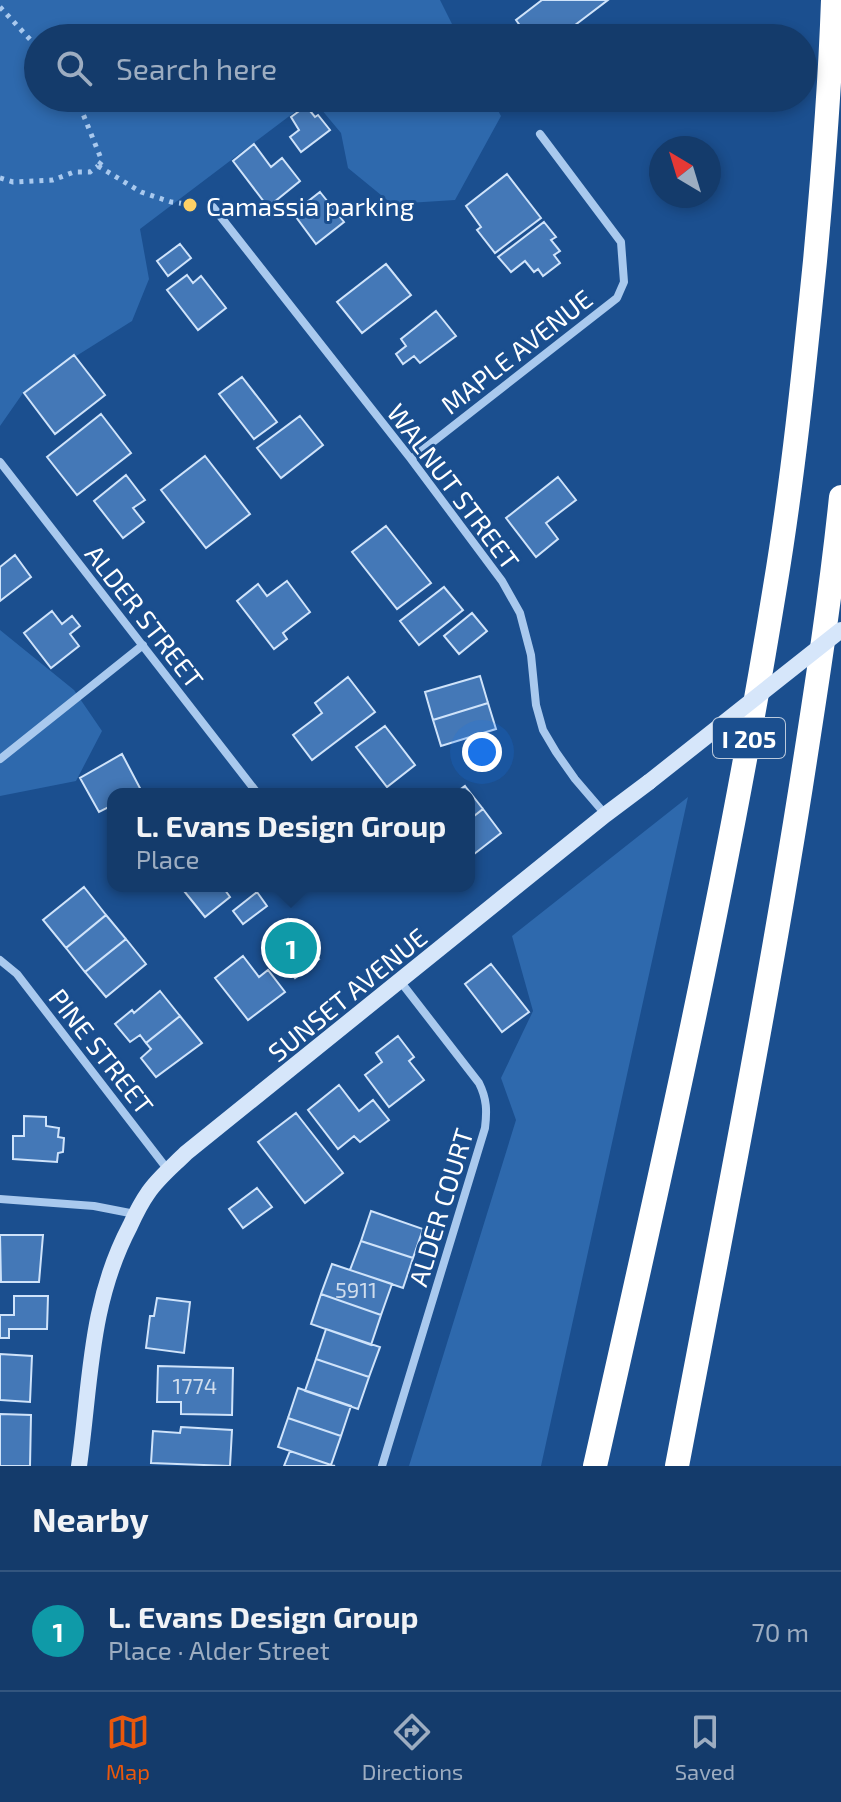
<!DOCTYPE html>
<meta charset="utf-8">
<style>
:root{--surface:#143b6b;--page:#214673;--text:#f1f3f6;--muted:#9dadc1;--line:#33557e;--accent:#ea580c}
body{margin:0;font-family:"Exo 2",sans-serif;background:var(--page);color:var(--text)}
.compass{position:absolute;left:649px;top:136px;width:72px;height:72px;border-radius:50%;background:var(--surface);box-shadow:0 4px 12px #0003;rotate:322deg}
.you{position:absolute;left:482px;top:752px;width:28px;height:28px;margin:-20px;border:6px solid #fff;border-radius:50%;background:#1a73e8;box-shadow:0 0 0 12px #1a73e833}
.badge{display:grid;place-items:center;width:52px;height:52px;border-radius:50%;background:var(--accent);color:#fff;font-size:26px;font-weight:700}
.pin{position:absolute;translate:-50% -50%;border:4px solid #fff;box-shadow:0 2px 8px #0006}
.popup{position:absolute;left:107px;top:788px;width:368px;height:104px;box-sizing:border-box;display:grid;place-content:center;border-radius:16px;background:var(--surface);filter:drop-shadow(0 2px 6px #0005);font-size:26px;white-space:nowrap;color:var(--muted)}
.popup b{font-size:30px;color:var(--text)}
.popup::after{content:'';position:absolute;left:50%;top:100%;margin-left:-16px;border:16px solid transparent;border-top-color:var(--surface)}
.list{margin:0;padding:0;list-style:none}
h2{display:flex;justify-content:space-between;align-items:center;height:104px;margin:0;padding:0 32px;font-size:34px}
h2 small{font-size:26px;font-weight:400;color:var(--muted)}
.list li{display:grid;grid-template-columns:52px 1fr auto;gap:24px;align-items:center;box-sizing:border-box;height:120px;padding:0 32px;border-top:2px solid var(--line)}
.list b{display:block;font-size:30px;white-space:nowrap}
.list p{margin:0;font-size:26px;white-space:nowrap;color:var(--muted)}
.list em{font-size:26px;font-style:normal;color:var(--muted)}
.icon{flex:none;width:44px;height:44px;fill:none;stroke:currentColor;stroke-width:2;stroke-linecap:round;stroke-linejoin:round}
.map{position:relative;flex:none;width:841px;height:1466px;overflow:hidden}
.search{position:absolute;background:var(--surface);box-shadow:0 4px 12px #0003;left:24px;right:24px;top:24px;height:88px;display:flex;align-items:center;gap:20px;box-sizing:border-box;padding:0 28px;border-radius:44px;color:var(--muted);font-size:30px}
.sheet{height:224px;background:var(--surface)}
nav{display:flex;justify-content:space-around;align-items:center;box-sizing:border-box;height:112px;border-top:2px solid var(--line);background:var(--surface);font-size:22px;color:var(--muted)}
nav a{display:grid;justify-items:center;gap:4px}
nav .on{color:var(--accent)}
.map>svg:first-child{display:block}
</style>
<div class="map">
<svg width="841" height="1466" viewBox="0 0 841 1466">
<rect width="100%" height="100%" fill="#1b4f8f"/>
<path fill="#2e69ad" d="M0 0H440L459 38H38V98H491L501 116 455 200 392 204 348 168 341 133 316 103 308 102 140 229 149 279 132 321 46 375 23 393 0 426Z
M0 630 74 690 102 731 76 781 0 796Z
M688 797 541 1466H409L516 1120 501 1078 533 1011 512 936Z"/>
<path fill="#4478b7" stroke="#cfe3fa" stroke-width="2" d="M542 0H608L558 38H529L516 20Z
M306 106 315 117 318 115 330 130 301 152 290 137 299 130 291 117Z
M254 144 271 167 282 158 300 181 268 207 233 161Z
M507 174 541 218 495 253 477 230 481 227 466 206Z
M320 192 344 222 316 244 293 213Z
M544 222 556 237 551 240 560 251 554 255 560 263 543 276 538 269 534 272 525 261 511 272 498 257Z
M180 244 191 258 168 276 157 261Z
M386 264 411 295 362 333 337 302Z
M187 275 193 283 201 276 226 308 198 330 167 290Z
M436 311 456 336 420 363 414 356 403 364 396 354 406 346 401 339Z
M74 355 105 395 55 434 24 393Z
M242 377 277 422 254 439 219 394Z
M101 414 131 453 77 495 47 457Z
M300 416 323 445 281 478 257 448Z
M205 456 250 514 206 548 161 490Z
M126 475 145 500 133 508 144 522 123 538 94 501Z
M558 477 576 500 546 523 558 539 536 557 506 518Z
M386 526 431 583 397 609 352 552Z
M15 555 31 577 0 601V567Z
M287 581 310 612 283 633 287 639 274 649 237 601 258 584 267 596Z
M444 587 463 610 419 645 400 621Z
M52 611 62 624 72 616 80 626 70 634 79 646 51 668 24 633Z
M472 613 487 631 459 654 444 636Z
M480 676 488 703 433 720 425 692Z
M348 677 375 712 312 760 293 735 322 713 315 703Z
M488 703 496 729 441 746 433 720Z
M385 726 415 765 387 787 356 747Z
M122 754 141 790 133 794H113V805L99 812 80 778Z
M465 786 483 809 469 820V794H454Z
M483 809 501 833 469 858V820Z
M180 886H230L225 890 230 897 205 917Z
M84 887 106 915 66 948 43 920Z
M257 892 267 906 243 924 233 911Z
M106 915 126 939 85 972 66 948Z
M288 919 319 959 295 978 264 938Z
M126 939 146 964 106 997 85 972Z
M243 956 259 977 268 970 285 992 248 1020 215 978Z
M491 964 529 1012 502 1032 465 984Z
M160 991 180 1016 146 1043 140 1035 130 1042 115 1024 132 1010 134 1013Z
M180 1016 202 1043 156 1077 141 1058 151 1049 146 1043Z
M398 1036 414 1057 409 1061 424 1080 389 1107 365 1075 382 1062 376 1053Z
M339 1085 359 1111 373 1100 389 1120 360 1142 354 1136 338 1149 308 1110Z
M296 1113 343 1173 305 1203 258 1142Z
M24 1116 46 1117V1126L59 1128 58 1137 64 1138 63 1152 58 1153 57 1162 13 1159V1136H24Z
M257 1188 272 1207 243 1228 229 1209Z
M371 1211 423 1229 413 1258 361 1241Z
M0 1235H43L39 1282H1Z
M361 1241 413 1258 403 1288 350 1270Z
M332 1264 392 1284 381 1315 321 1294Z
M321 1294 381 1315 371 1345 311 1324Z
M14 1296H48L47 1329H9V1338H0V1315H14Z
M157 1298 190 1302 184 1353 146 1348 150 1316H154Z
M326 1329 380 1347 369 1377 316 1359Z
M0 1354 32 1356 30 1402 0 1400Z
M316 1359 369 1377 358 1409 305 1391Z
M158 1366 233 1368 232 1415 181 1414V1402H157Z
M298 1388 351 1406 341 1436 288 1418Z
M0 1414 31 1415 30 1466H0Z
M288 1418 341 1436 331 1465 278 1447Z
M181 1427 232 1430 230 1466 151 1463 153 1431 180 1433Z
M290 1451 331 1465 335 1466H284Z"/>
<g fill="none" stroke-linecap="round" stroke-linejoin="round">
<path stroke="#a9c9ee" stroke-width="5" stroke-dasharray="4 6" stroke-linecap="butt" d="M0 7 38 48
M74 98 79 104 102 161 98 166
M98 166 141 192 171 202 196 205
M0 178 13 182 53 180 74 172H90L98 166"/>
<path stroke="#a9c9ee" stroke-width="8" d="M213 207 411 459 502 581 520 613 531 655 536 705 543 730 556 752 575 779 605 814
M411 459 617 298 624 282 621 242 540 134
M0 462 258 794
M0 759 143 645
M0 960 17 974 168 1170
M0 1199 94 1206 135 1214
M382 1466 485 1128C487 1111 487 1099 479 1083L400 981"/>
<path stroke="#d6e6fa" stroke-width="16" d="M79 1466C91 1381 89 1304 130 1226 135 1215 141 1203 148 1193 158 1178 173 1166 186 1153L605 815 649 782"/>
<path stroke="#fff" stroke-width="24" d="M595 1466C661 1174 727 883 775 587 793 479 804 370 815 261 823 174 830 87 833 0
M677 1466C720 1240 765 1013 801 786 816 690 831 594 841 497"/>
<path stroke="#d6e6fa" stroke-width="16" d="M649 782 841 630"/>
</g>
<circle fill="#ffd166" stroke="#1b4f8f" stroke-width="3" cx="190" cy="205" r="8"/>
<g text-anchor="middle" dominant-baseline="central" stroke-width="6" stroke-linejoin="round" paint-order="stroke">
<g font-size="22" fill="#d0dded">
<text x="356" y="1289">5911</text>
<text x="195" y="1385">1774</text>
</g>
<rect fill="#1b4f8f" stroke="#bbcadd" stroke-width="2" x="713" y="718" width="72" height="40" rx="6"/>
<g font-size="24" font-weight="bold" fill="#fff">
<text x="749" y="738">I 205</text>
</g>
<g font-size="26" fill="#fff" stroke="#1b4f8f" text-anchor="start">
<text x="206" y="205">Camassia parking</text>
</g>
<g font-size="26" fill="#fff" stroke="#1b4f8f">
<text transform="translate(516 351) rotate(-38)">MAPLE AVENUE</text>
<text transform="translate(454 486) rotate(53)">WALNUT STREET</text>
<text transform="translate(145 616) rotate(52)">ALDER STREET</text>
<text transform="translate(347 994) rotate(-39)">SUNSET AVENUE</text>
<text transform="translate(102 1051) rotate(52)">PINE STREET</text>
<text transform="translate(440 1207) rotate(-73)">ALDER COURT</text>
</g>
</g>
</svg>
<svg class="compass" viewBox="-18 -18 36 36"><path d="M0-13l5 13h-10z" fill="#e53935"/><path d="M0 13l5-13h-10z" fill="#9dadc1"/></svg>
<div class="you"></div>
<div class="pin badge" style="left:291px;top:948px;background:#0f9aa8">1</div>
<div class="popup"><b>L. Evans Design Group</b>Place</div>
<div class="search"><svg class="icon" aria-label="search" viewBox="0 0 24 24"><circle cx="10" cy="10" r="6"/><path d="M15 15l6 6"/></svg>Search here</div>
</div>
<section class="sheet">
<h2>Nearby<small></small></h2>
<ul class="list">
<li><span class="badge" style="background:#0f9aa8">1</span><div><b>L. Evans Design Group</b><p>Place · Alder Street</p></div><em>70 m</em></li>
</ul>
</section>
<nav>
<a class="on"><svg class="icon" aria-label="map" viewBox="0 0 24 24"><path d="M3 6l6-2 6 2 6-2v14l-6 2-6-2-6 2zM9 4v14M15 6v14"/></svg>Map</a>
<a><svg class="icon" aria-label="directions" viewBox="0 0 24 24"><path d="M12 3l9 9-9 9-9-9zM9 14v-3h6M13 9l2 2-2 2"/></svg>Directions</a>
<a><svg class="icon" aria-label="saved" viewBox="0 0 24 24"><path d="M7 4h10v16l-5-4-5 4z"/></svg>Saved</a>
</nav>
